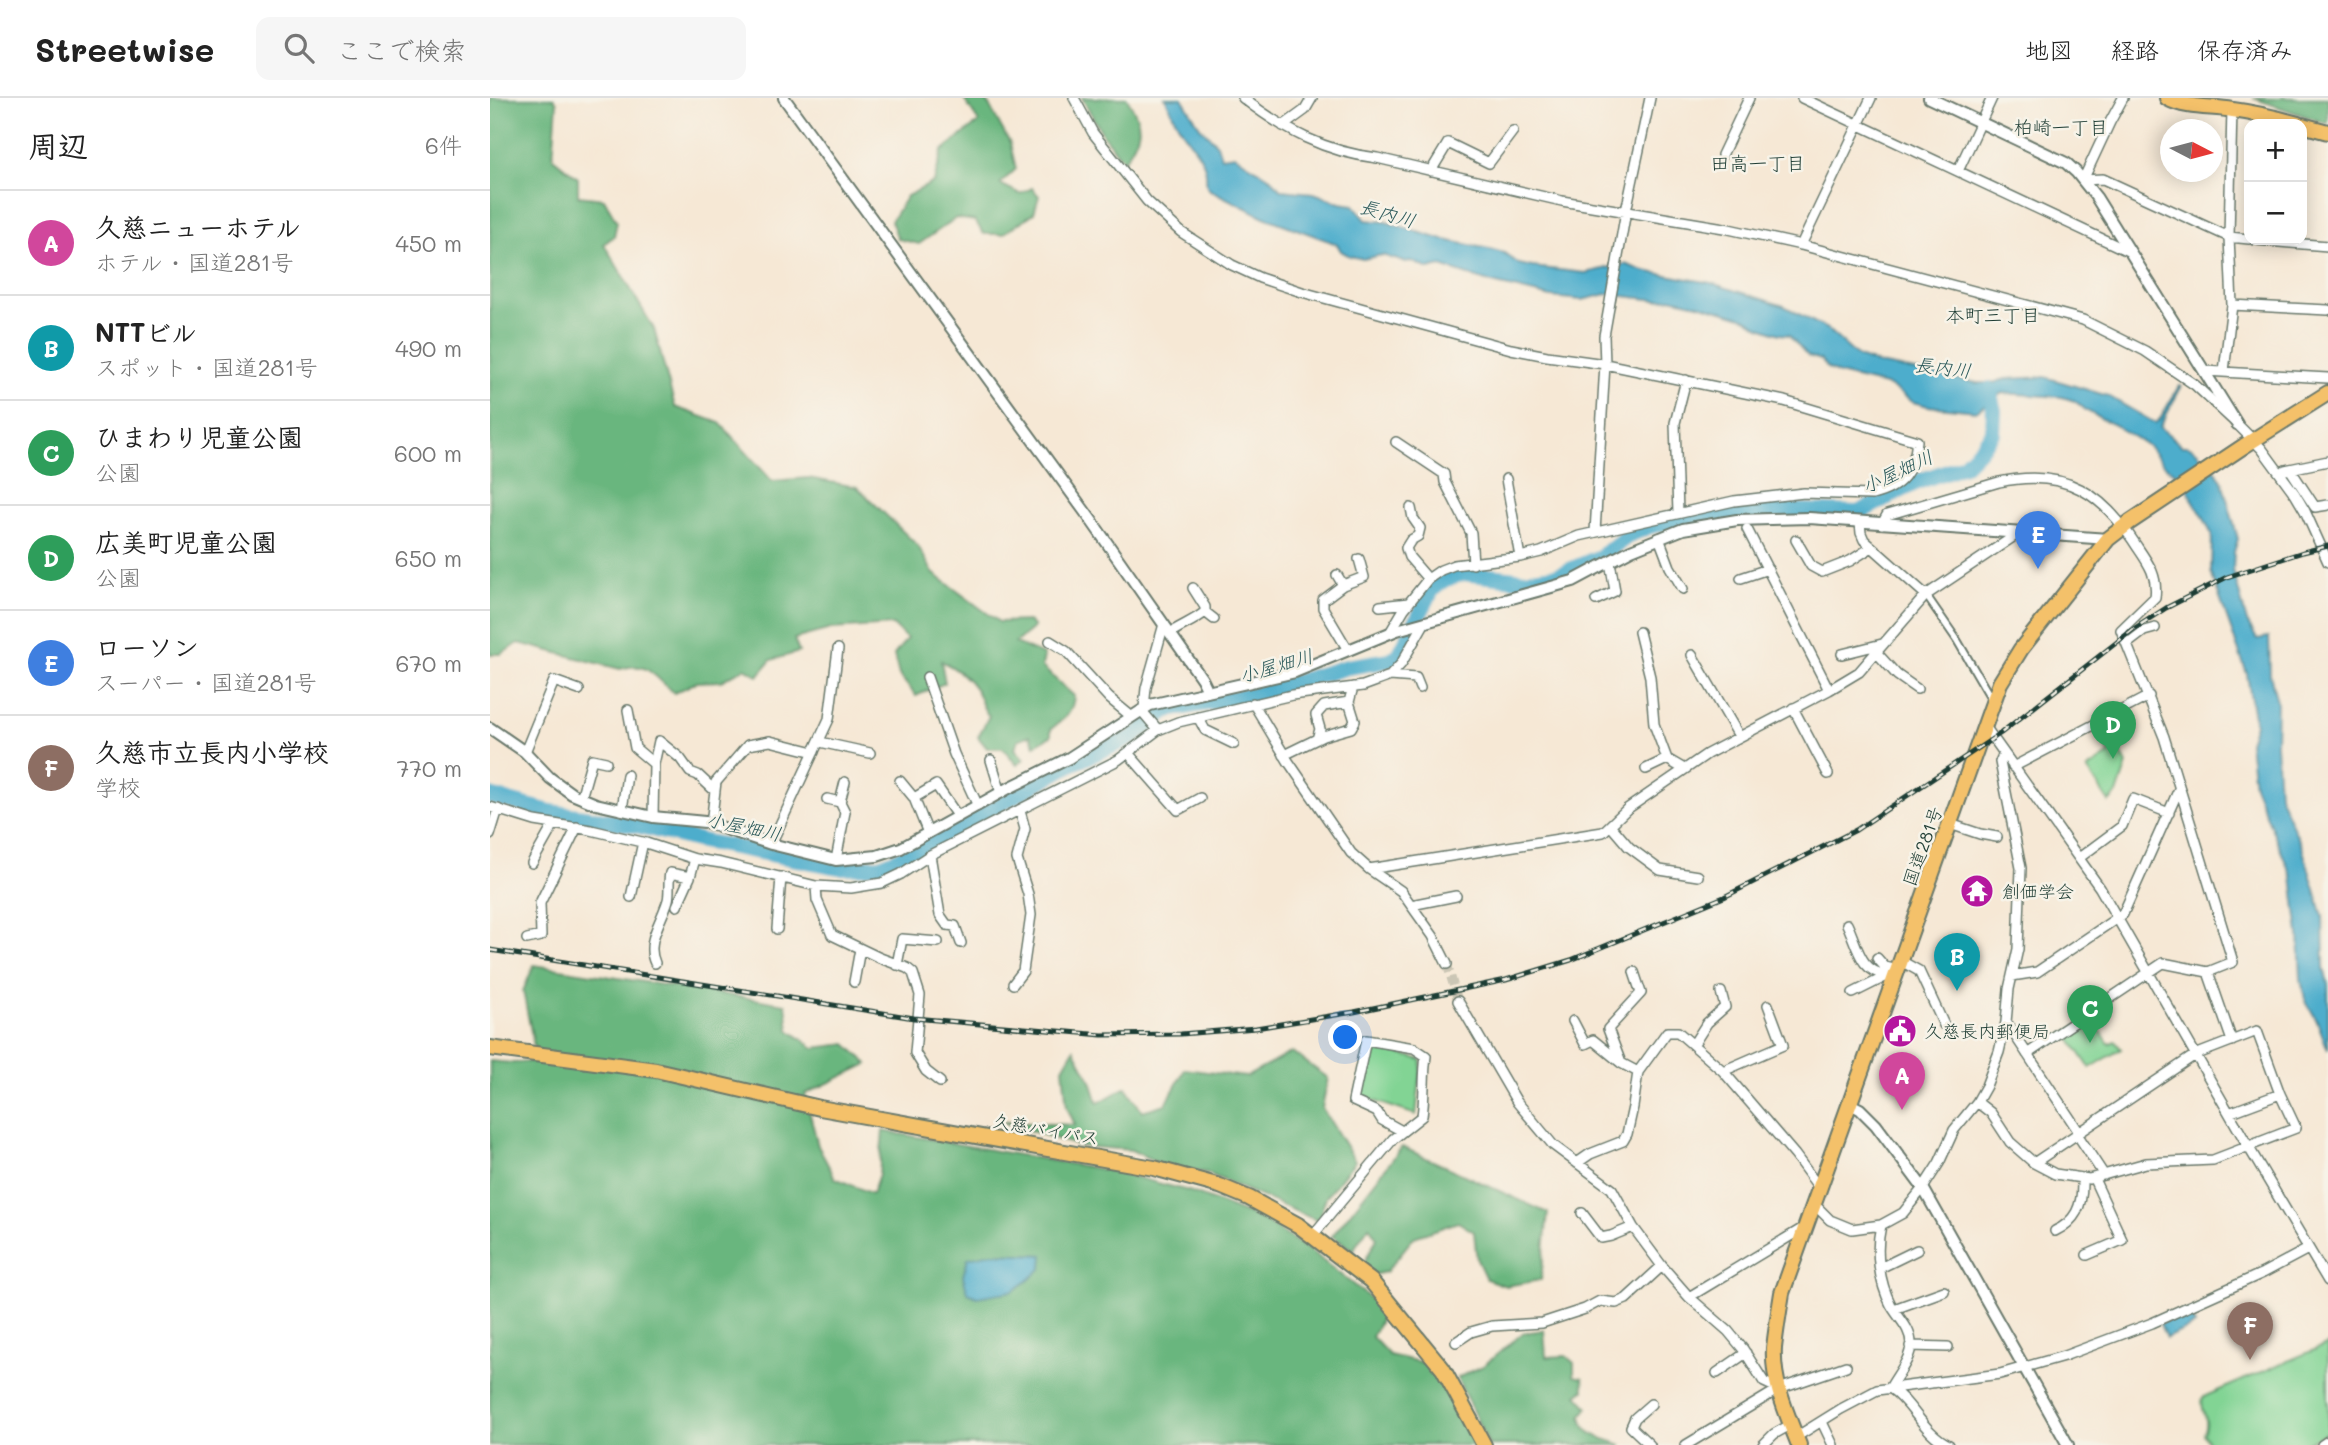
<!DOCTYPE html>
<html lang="ja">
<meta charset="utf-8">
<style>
:root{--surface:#fff;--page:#f6f6f6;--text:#222;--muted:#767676;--line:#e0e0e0;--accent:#b45309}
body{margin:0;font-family:Mali,"Klee One",sans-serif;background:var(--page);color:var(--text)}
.controls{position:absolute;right:21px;top:21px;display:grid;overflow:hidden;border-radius:14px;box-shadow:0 4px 18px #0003}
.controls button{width:63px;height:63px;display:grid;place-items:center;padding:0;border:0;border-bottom:2px solid var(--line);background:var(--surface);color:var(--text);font:35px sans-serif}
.compass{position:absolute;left:1670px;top:21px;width:63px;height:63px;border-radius:50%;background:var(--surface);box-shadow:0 4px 18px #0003;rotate:96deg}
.you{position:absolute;left:856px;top:940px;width:24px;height:24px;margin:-18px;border:5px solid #fff;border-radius:50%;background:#1a73e8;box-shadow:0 0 0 10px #1a73e833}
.badge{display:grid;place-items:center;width:46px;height:46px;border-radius:50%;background:var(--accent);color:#fff;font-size:23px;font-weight:700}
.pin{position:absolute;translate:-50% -58px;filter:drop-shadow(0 2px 4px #0008)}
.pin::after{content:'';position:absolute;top:37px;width:24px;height:21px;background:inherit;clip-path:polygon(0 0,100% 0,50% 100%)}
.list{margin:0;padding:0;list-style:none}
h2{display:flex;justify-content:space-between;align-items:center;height:91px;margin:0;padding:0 28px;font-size:30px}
h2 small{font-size:23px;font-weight:400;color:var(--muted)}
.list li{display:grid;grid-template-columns:46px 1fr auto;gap:21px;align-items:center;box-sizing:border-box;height:105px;padding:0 28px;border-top:2px solid var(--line)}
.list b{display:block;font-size:26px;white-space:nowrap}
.list p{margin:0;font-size:23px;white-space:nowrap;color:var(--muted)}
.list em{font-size:23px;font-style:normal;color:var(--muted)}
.icon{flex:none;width:38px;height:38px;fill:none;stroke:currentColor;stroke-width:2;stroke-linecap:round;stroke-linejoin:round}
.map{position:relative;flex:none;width:1838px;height:1347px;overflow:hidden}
header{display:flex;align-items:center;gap:42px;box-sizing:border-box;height:98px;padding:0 35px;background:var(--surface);border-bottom:2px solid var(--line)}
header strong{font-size:33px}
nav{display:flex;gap:38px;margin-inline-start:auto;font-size:24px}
.search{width:490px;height:63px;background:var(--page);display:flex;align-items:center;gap:18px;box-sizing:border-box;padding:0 24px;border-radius:14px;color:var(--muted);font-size:26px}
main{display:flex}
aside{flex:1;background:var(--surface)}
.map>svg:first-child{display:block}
</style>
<header>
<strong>Streetwise</strong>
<div class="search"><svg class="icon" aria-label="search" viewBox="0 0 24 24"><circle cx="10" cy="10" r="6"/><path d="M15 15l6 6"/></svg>ここで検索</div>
<nav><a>地図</a><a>経路</a><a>保存済み</a></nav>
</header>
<main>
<aside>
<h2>周辺<small>6件</small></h2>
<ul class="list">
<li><span class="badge" style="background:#d1479c">A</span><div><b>久慈ニューホテル</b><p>ホテル · 国道281号</p></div><em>450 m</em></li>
<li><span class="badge" style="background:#0f9aa8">B</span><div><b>NTTビル</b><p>スポット · 国道281号</p></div><em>490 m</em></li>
<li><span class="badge" style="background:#2e9e5b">C</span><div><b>ひまわり児童公園</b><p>公園</p></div><em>600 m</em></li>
<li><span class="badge" style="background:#2e9e5b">D</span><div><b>広美町児童公園</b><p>公園</p></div><em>650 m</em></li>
<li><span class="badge" style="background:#3f7fe0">E</span><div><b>ローソン</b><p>スーパー · 国道281号</p></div><em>670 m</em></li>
<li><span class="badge" style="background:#8d6e63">F</span><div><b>久慈市立長内小学校</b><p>学校</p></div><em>770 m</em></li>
</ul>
</aside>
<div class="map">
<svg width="1838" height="1347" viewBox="0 0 1838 1347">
<rect width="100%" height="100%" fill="#f7f3e8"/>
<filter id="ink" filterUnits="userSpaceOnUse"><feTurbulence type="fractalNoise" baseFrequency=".0143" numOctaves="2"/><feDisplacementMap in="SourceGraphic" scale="14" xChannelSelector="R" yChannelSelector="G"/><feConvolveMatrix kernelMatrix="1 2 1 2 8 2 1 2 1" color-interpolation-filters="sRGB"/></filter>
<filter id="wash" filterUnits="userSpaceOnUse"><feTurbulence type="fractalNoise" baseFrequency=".00686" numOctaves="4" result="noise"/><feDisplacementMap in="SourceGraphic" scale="28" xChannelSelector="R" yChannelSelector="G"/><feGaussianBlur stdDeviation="1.57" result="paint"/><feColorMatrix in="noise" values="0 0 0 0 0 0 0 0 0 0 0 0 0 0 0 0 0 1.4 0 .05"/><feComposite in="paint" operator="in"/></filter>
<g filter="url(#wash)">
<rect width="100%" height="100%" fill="#f6e8d5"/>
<path fill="#82d494" stroke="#508864" stroke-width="2" d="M1616 625 1637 666 1627 696 1619 704 1597 671 1620 656 1605 631Z
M1601 918 1619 946 1625 943 1631 951 1600 970 1576 935Z
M881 948 932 962 926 1017 870 998Z
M1838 1246V1334L1813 1347H1719L1714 1336C1721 1317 1709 1315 1713 1299Z"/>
<path fill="#69b67e" stroke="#447a59" stroke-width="2" fill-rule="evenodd" d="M0 0H64L67 5 63 60 88 80V98L114 101 127 124 124 138 114 146 164 231 185 309 230 325 282 383 318 380 367 389 428 448 443 475 509 524 538 523 544 529 525 545 554 557 552 569 584 598C583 615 575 620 561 631V638L545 647 540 637 528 642 525 651 534 661 527 667 513 650H497L488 639 499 618C492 610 491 601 486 592 477 578 466 570 451 563L455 585 426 598 409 577 404 557 417 541 403 527 341 531 304 541 309 554 281 562 268 578 255 570 231 583 207 584 184 595C163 577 157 562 130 571L29 545 11 556H0Z
M473 0H495L520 45 526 71 510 86 530 96 542 90 549 98 544 115 513 136H494L485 123 466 120 429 146 408 141 401 123 417 98 444 84 452 53 489 24Z
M592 0H637C655 28 651 36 634 63L615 40Z
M1763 0H1838V25H1835Z
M44 867 296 906 299 932 324 950 356 946 378 966 315 996 328 1048 345 1080 382 1096 389 1076 393 1033 621 1073 699 1093 773 1122 822 1154 895 1212 882 1239 899 1257 934 1265 954 1286 987 1347H0V963L23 965 47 963 33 893ZM501 1155 552 1157C540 1180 536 1192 508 1194Z
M584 951 601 983 608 1005 636 989 652 1013 676 1006 695 971 756 979 802 954 838 980 832 1010 865 1063 836 1099 828 1123 717 1075 673 1067 641 1052 589 1048 513 1024 585 1027 577 1009 573 970Z
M912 1049 1058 1115 1051 1182 1016 1188 996 1181 987 1162 984 1134 968 1124 924 1139 896 1174 877 1178 874 1165 887 1140 879 1128 863 1152 842 1138Z
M1054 1232 1056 1259 1076 1258 1084 1265V1278L1093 1280 1094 1292 1087 1297 1098 1309 1091 1318C1097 1341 1112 1339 1132 1347H999L967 1280 993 1268 1033 1235Z"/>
<path fill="#4eadcc" stroke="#367580" stroke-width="2" d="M675 0H692L710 29 727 46 731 59 744 57 782 81 791 92 824 95 850 105 864 107 876 122 896 124 950 141 999 151 1014 155 1029 166 1043 169 1095 175 1135 166 1154 173 1221 185 1294 208 1337 231 1368 259 1389 266 1487 285H1503L1515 281 1555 279 1618 298 1665 325 1670 321 1689 288 1691 289 1670 329 1692 348H1698L1708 354 1713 364 1726 373 1732 383 1748 441 1744 454 1743 472 1757 524 1767 541 1779 539 1780 577 1787 603 1786 646 1789 697 1812 749 1833 818 1834 870 1838 887V952L1827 923 1815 901 1811 881 1809 836 1802 779 1764 688 1759 644 1765 626 1757 576 1721 475 1722 437 1712 416 1703 403 1694 382 1673 366 1658 348 1628 329 1597 313 1585 303 1572 299 1512 295 1486 313 1438 308 1423 304 1399 288 1349 276 1337 270 1331 262 1318 258 1299 237 1290 236 1270 229 1255 220 1212 207 1181 200 1167 202 1117 196 1092 202 1061 199 1002 185 951 168 939 171 921 163 914 164 892 157 873 161 860 158 851 153 847 146 774 119 720 92 716 86C719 60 700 47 688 26 683 18 680 8 675 0Z
M501 1155 553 1157 552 1170 539 1182 523 1193 487 1199 478 1195 473 1178 478 1160Z
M1699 1213 1705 1227 1676 1240 1670 1226Z"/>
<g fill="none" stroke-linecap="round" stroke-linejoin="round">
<path stroke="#4eadcc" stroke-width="16" d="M0 698 60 714 146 727 211 743 349 769 391 768 432 751 581 666 643 639 677 612 763 597 857 569 900 562 909 557 942 492 953 482 974 475 1033 482 1066 478 1110 459 1139 437 1160 428 1189 422 1282 412 1368 415 1427 384 1474 367 1491 350 1503 334 1504 313 1499 292"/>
</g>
</g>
<g filter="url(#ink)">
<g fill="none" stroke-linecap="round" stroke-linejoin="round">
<path stroke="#cbc6b5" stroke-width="9" stroke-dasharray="9 4.5" stroke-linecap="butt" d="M957 866 968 903"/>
<defs>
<path id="pedestrian" d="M1436 497 1467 542 1502 602"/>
<path id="minor" d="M584 0 603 35 657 103 691 134 742 167 770 180 812 194 1021 251 1057 258 1115 266 1294 303 1427 343C1424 372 1412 390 1382 397L1314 395 1244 403 1089 438 1051 454 1030 459 964 467 951 472 938 481 914 511 901 533
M753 0C794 32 835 54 887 60L1072 103 1234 130 1311 147 1593 222 1655 253 1705 287 1747 326 1772 351 1805 396 1815 413 1838 464
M1312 0 1640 154
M793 28 815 12 822 0
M1232 57 1259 0
M941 73 958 45 999 65 1023 33
M1468 73 1502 0
M1593 82 1613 81 1739 139 1759 141
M1593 82 1620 24 1633 0
M1765 142 1838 148
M1311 147 1381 0
M1742 207 1838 212
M1715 273 1838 280
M1734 273 1742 207 1739 139 1742 11
M906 344 954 376 955 384 981 435 983 466
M1800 371 1825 409 1838 407
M1795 372 1838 363
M1016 381 1030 459
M921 410 923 420 930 430 928 438 921 442 916 450 919 459 938 481
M1188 415 1185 325 1196 282
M1370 425 1371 435 1374 442 1436 497
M1392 426 1397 417 1509 384C1576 370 1613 395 1648 450 1659 466 1668 479 1665 499L1631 532 1674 639 1743 864 1718 874 1673 865 1537 956
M1257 431 1339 592
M1105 434 1115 266 1114 238 1136 113 1160 0
M1169 440 1180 469 1193 491
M1306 442 1321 468 1332 474 1360 463 1382 449
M847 477 853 487
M1251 480 1278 471
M703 490 715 509V514
M1106 502 1125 493 1120 464
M890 508 919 505
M1149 534 1160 579 1164 626 1177 661 1194 671
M680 535C692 527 704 523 715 514L724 521
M560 543 576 553 619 600 642 619
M1637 546 1654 533 1665 530
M858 552 833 510V502L853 487 874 479 869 461
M1386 554 1407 577 1427 591
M1352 556 1392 546
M1202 557 1249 638
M900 578 926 580 930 590
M437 579 464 656 488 708
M763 605 798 663 861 755 879 771 911 793 943 838 957 866
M654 610 656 590 674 526
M1303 610 1338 676
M138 612 145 650 164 666 163 719
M651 612 668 632
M708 619 715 632 744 646
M1494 627 1610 790 1758 1048 1838 1183
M827 641 830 631 826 617 834 608 859 604
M330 644 380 655
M35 654 64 583 89 592
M638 655 688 712 710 700
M794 657 833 638 861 630 865 623 859 604 863 589
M501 662 511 695
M164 666 169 643 190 660 200 674 208 677 224 692
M1523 669 1659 598
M1156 671 1177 661
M410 683 424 700 438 735
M91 700 102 661 116 664
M424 700 446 687 468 719
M337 701 350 704 355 714 346 762
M350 704 355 684
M0 709 45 723 101 732 156 745 205 761 231 765 326 788 361 790 392 785 411 776 440 757 628 662 668 632 688 624 802 597 873 588 900 578 911 566 935 524
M132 712 137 677
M221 726 226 684 258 647 280 643 324 654
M1460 726 1490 736 1507 739
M1121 728 1139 749 1170 772 1208 778
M0 737 8 711
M281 746 339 621 348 551
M440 757 450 817 457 827 465 828 471 845
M1589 760 1632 728 1643 701 1679 715
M42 765 64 726
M879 771 1113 734 1137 711 1217 656 1339 592 1369 574 1436 497 1529 435
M326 788 327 802 342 837 390 860 417 870 423 875 430 897 425 955 436 973 450 984
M141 799 153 744
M921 807 966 798
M187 808 200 779
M1357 826C1368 849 1370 874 1397 877
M287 831 291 779
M37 841 51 838 50 805 87 729
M1387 860 1395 869 1408 872
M1411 863 1429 873 1454 927
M165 865C155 844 172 823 178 802 180 794 178 784 180 775L200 779 205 761
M407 867 412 841 448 844
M1144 874 1151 895 1118 931 1131 965 1148 974
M1718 874 1742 943
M1522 878 1547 874 1633 816 1689 691
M364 884 370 851
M523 886 533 873 541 817 538 796 527 761 535 731 530 713
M1363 895 1397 878
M968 903 1027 1004 1063 1047 1122 1091 1143 1129 1172 1168 1199 1199 1238 1233 1253 1251 1274 1284 1289 1291
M1083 923 1095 946 1103 942 1130 964
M1516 924 1589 1034
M1203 947 1217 925 1235 909 1231 894
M1233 973 1293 947 1278 907
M1487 1004 1501 1015 1520 1044 1544 1065 1565 1076 1599 1081 1656 1065 1723 1062 1806 1030 1790 996 1767 933 1705 957 1544 1065
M1739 1015 1790 996
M1587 1036 1614 1077
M1087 1065 1100 1056 1133 1043 1137 1036 1143 1009 1148 974 1177 934H1188L1233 973 1305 1057 1330 1091
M1324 1106 1340 1122 1362 1131 1391 1127 1413 1115 1433 1090 1449 1065 1464 1032 1487 1004 1496 988 1509 954 1516 924 1519 891 1528 851 1531 770 1510 664 1514 655
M1092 1115 1111 1140 1121 1138 1143 1129
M1391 1127C1385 1153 1389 1184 1401 1207 1408 1220 1421 1230 1421 1246 1421 1261 1407 1277 1400 1290
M1565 1133C1586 1123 1592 1108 1592 1086
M823 1137 903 1041 932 1018C935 998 933 978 936 958L924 950 876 942 863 1003 887 1014 892 1022 912 1033
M1597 1157 1632 1142 1604 1081
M1390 1170 1427 1152
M1199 1199 1315 1129
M1404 1211 1454 1193
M966 1244 981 1234 1002 1228 1052 1225 1095 1211 1110 1203 1126 1205 1136 1201 1172 1168
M1420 1248 1458 1249
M1227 1275 1256 1255
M1400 1290C1423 1305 1433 1335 1459 1347
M1332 1324 1343 1347
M1306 1339 1351 1311 1387 1292 1510 1276 1574 1258 1662 1225 1773 1175 1818 1151
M1160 1347 1141 1329 1145 1320 1161 1306
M1196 1347 1289 1291 1356 1268
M1273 1347 1284 1336 1300 1327
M1832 1347 1838 1343"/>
<path id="tertiary" d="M294 0 601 422 712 581 718 593
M1439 0 1576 65 1586 74 1606 99 1747 326
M0 630 35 654 60 680 82 696 106 706 163 719 215 724 281 746 346 762 387 758 411 750 519 690 579 660 660 607 805 574 907 532 1083 483 1141 452 1193 431 1247 422 1319 420 1618 441
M1360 1006 1370 1011 1386 1027 1433 1090 1578 1347"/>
<path id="primary" d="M1677 0C1697 11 1721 8 1743 12 1765 15 1787 20 1808 26
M1812 27 1838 34"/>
<path id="trunk" d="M0 950 166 972 330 1010 664 1070 730 1088 759 1100 808 1127 881 1183 953 1271 994 1347
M1309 1347C1297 1316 1282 1284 1284 1250 1286 1232 1289 1213 1292 1195L1510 585 1531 551 1618 441 1640 424 1754 348 1838 295"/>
</defs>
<use href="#pedestrian" stroke="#6a796c" stroke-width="10"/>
<use href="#minor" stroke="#6a796c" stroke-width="12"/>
<use href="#tertiary" stroke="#6a796c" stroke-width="14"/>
<use href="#primary" stroke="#6a796c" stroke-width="18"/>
<use href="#trunk" stroke="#6a796c" stroke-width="18"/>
<use href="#pedestrian" stroke="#fff" stroke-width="6"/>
<use href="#minor" stroke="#fff" stroke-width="9"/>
<use href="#tertiary" stroke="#fff" stroke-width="10"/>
<use href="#primary" stroke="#f4c16a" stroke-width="14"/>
<use href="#trunk" stroke="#f4c16a" stroke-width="14"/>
<defs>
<path id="rail" d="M0 852 424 920 612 937 691 936 766 930 864 914 1016 882 1081 862 1234 799 1366 732 1511 635 1645 530 1676 510 1737 479 1813 454 1838 448"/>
</defs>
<use href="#rail" stroke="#1f3d34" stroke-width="5"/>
<use href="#rail" stroke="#f7f3e8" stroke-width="2.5" stroke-dasharray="8" stroke-linecap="butt"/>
</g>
</g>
<defs>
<symbol id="temple-disc" viewBox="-11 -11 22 22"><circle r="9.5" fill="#b5179e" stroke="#f7f3e8"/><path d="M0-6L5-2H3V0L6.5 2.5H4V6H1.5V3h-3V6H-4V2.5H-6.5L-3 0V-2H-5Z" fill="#fff"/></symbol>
<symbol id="civic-disc" viewBox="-11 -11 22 22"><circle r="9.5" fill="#b5179e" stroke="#f7f3e8"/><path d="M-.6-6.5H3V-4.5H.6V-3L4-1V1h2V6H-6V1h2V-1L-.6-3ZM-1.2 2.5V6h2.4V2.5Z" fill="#fff"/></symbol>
</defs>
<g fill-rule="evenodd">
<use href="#temple-disc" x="1468" y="774" width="38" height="38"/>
<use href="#civic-disc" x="1391" y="914" width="38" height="38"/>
</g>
<g text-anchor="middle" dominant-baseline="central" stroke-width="5" stroke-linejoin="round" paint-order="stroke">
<g font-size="18" fill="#1f3d34" stroke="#f7f3e8">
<text transform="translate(1432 748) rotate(-70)">国道281号</text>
<text transform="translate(556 1031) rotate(10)">久慈バイパス</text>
</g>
<g font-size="18" fill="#1f3d34" stroke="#f7f3e8" text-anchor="start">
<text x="1512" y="793">創価学会</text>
<text x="1434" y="933">久慈長内郵便局</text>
</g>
<g font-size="19" fill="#1f3d34" stroke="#f7f3e8">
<text x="1571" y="28">柏崎一丁目</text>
<text x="1268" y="64">田高一丁目</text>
<text x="1503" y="216">本町三丁目</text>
</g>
<g font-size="19" font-style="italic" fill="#2b595a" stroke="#f7f3e8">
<text transform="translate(898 115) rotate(16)">長内川</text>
<text transform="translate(1453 269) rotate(7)">長内川</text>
<text transform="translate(1407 373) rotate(-25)">小屋畑川</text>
<text transform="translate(786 567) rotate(-16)">小屋畑川</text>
<text transform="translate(254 728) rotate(12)">小屋畑川</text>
</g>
</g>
</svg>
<div class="controls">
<button>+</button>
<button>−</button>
</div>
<svg class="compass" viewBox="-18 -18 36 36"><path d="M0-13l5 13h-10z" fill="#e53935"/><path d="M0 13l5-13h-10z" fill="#767676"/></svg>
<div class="you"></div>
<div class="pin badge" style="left:1412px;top:1012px;background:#d1479c">A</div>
<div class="pin badge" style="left:1467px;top:893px;background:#0f9aa8">B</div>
<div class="pin badge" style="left:1600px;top:945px;background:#2e9e5b">C</div>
<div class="pin badge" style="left:1623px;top:661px;background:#2e9e5b">D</div>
<div class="pin badge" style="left:1548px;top:471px;background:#3f7fe0">E</div>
<div class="pin badge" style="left:1760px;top:1262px;background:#8d6e63">F</div>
</div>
</main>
